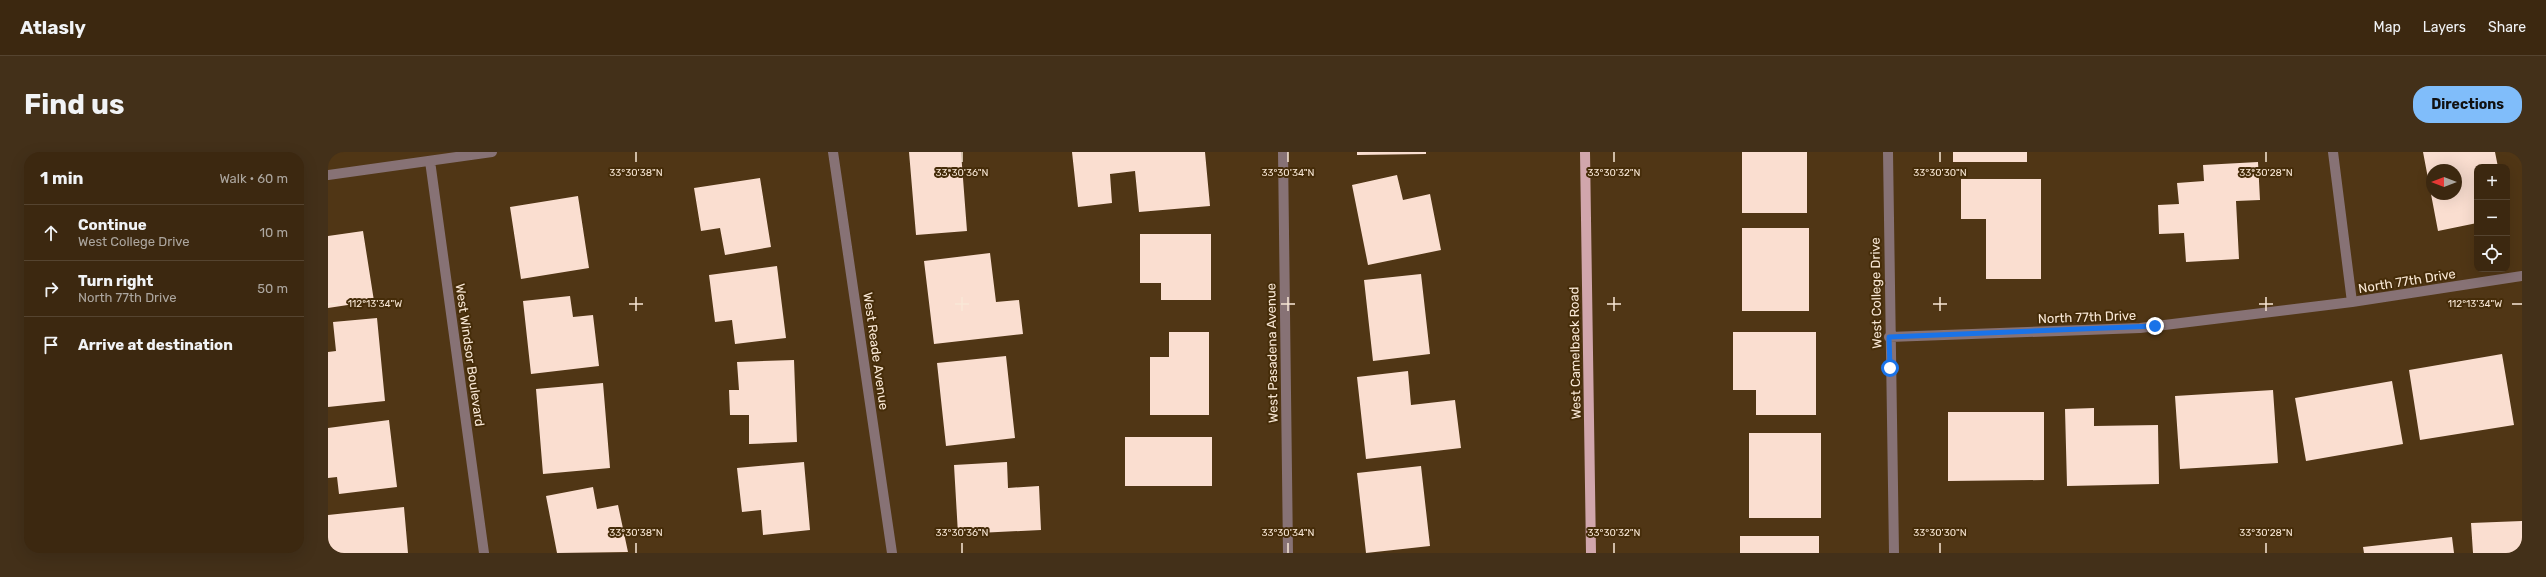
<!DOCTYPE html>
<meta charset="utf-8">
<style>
:root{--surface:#3c2810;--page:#433019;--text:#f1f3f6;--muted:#aca69f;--line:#554430;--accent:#80bdfa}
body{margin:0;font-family:Rubik,sans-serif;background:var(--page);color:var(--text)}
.controls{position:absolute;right:12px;top:12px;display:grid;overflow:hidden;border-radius:8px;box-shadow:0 4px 16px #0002}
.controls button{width:36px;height:36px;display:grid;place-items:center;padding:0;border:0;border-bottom:1px solid var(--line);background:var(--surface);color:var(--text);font:20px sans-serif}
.compass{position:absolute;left:2098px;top:12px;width:36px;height:36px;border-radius:50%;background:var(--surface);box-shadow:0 4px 16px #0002;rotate:270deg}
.stop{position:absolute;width:12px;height:12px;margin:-9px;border:3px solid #1a73e8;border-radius:50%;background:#fff}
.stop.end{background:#1a73e8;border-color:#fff;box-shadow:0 1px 4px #0008}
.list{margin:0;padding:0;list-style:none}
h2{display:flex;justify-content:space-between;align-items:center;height:52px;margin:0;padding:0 16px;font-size:17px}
h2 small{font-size:13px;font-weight:400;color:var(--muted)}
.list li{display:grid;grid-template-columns:26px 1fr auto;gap:12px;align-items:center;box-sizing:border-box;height:56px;padding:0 16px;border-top:1px solid var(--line)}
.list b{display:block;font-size:15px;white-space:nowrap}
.list p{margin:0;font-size:13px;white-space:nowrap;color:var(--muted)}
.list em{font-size:13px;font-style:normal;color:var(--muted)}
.icon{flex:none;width:22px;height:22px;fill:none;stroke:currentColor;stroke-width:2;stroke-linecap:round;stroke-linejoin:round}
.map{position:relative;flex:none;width:2194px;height:401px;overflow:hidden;border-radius:16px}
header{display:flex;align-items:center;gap:24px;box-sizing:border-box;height:56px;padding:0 20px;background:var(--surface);border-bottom:1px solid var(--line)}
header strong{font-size:19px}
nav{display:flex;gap:22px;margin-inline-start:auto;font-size:14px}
.intro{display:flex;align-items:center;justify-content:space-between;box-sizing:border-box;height:96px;padding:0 24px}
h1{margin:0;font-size:28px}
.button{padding:10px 18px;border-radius:16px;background:var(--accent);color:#111;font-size:14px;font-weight:700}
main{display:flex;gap:24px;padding:0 24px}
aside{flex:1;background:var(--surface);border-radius:16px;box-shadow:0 4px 16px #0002}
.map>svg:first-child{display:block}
</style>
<header>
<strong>Atlasly</strong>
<nav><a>Map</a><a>Layers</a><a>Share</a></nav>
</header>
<div class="intro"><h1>Find us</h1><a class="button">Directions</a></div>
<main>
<aside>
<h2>1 min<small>Walk · 60 m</small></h2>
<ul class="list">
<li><svg class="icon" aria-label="ahead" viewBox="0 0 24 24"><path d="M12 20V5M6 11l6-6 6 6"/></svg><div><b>Continue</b><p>West College Drive</p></div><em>10 m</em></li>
<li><svg class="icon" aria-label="right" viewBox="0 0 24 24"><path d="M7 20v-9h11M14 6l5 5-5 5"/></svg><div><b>Turn right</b><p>North 77th Drive</p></div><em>50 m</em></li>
<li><svg class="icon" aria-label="arrive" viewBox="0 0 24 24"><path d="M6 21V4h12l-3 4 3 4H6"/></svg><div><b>Arrive at destination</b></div></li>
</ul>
</aside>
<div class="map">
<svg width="2194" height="401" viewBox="0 0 2194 401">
<rect width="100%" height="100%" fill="#503615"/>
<path fill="#faded0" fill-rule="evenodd" d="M581 0H633L639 79 588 83Z
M744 0H877L882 54 811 60 807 19 782 22 784 51 750 55Z
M1029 0H1098V2L1029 3Z
M1414 0H1479V61H1414Z
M1625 0H1699V10H1625Z
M2095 0H2167L2170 15H2149V71L2110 79ZM2104 18H2128V42H2104Z
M1930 10 1932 48 1908 49 1911 107 1858 110 1856 81 1831 82 1830 53 1851 52 1849 31 1876 29 1875 13Z
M1069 23 1075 48 1102 42 1113 98 1040 113 1024 33Z
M432 26 443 95 397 103 392 76 373 79 366 36Z
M1633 27H1713V127H1658V67H1633Z
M250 44 261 116 193 127 182 55Z
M1414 76H1481V159H1414Z
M35 79 46 149 0 156V84Z
M812 82H883V148H833V131H812Z
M662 101 668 150 691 148 695 182 606 192 596 109Z
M449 114 458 186 407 192 404 168 387 170 381 123Z
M1093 122 1102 202 1045 209 1036 128Z
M242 144 245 165 265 163 271 214 203 222 195 149Z
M49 166 57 249 0 255V200L8 199 5 170Z
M841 180H881V263H822V205H841Z
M1405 180H1488V263H1428V238H1405Z
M2174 202 2186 273 2092 288 2081 218Z
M678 204 687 286 618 294 609 211Z
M466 208 469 290 421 292V263H402L401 238H411L409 210Z
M1080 219 1083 253 1127 248 1133 296 1038 307 1029 225Z
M2064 229 2075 292 1978 309 1967 246Z
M275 231 282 316 215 322 208 237Z
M1945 238 1950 311 1852 317 1847 244Z
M1766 256V274L1830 273 1831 332 1739 334 1737 257Z
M1620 260H1716V328L1620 329Z
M61 268 69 335 11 342 9 325 0 326V276Z
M1421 281H1493V366H1421Z
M797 285H884V334H797Z
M476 310 482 378 435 383 433 358 414 360 409 316Z
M679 310 680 336 711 334 713 378 630 382 626 313Z
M1093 314 1102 394 1038 401 1029 321Z
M265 335 269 357 290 353 300 400 229 401 218 344Z
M76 355 80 401H0V363Z
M2194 369V401H2145L2143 371Z
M1412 384H1491V401H1412Z
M2124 385 2126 401H2036L2035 395Z"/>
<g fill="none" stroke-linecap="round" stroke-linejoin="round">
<path stroke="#877275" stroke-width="10" d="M505 0 564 401
M955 0 960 401
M1560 0 1566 401
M2005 0 2024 150
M102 9 156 401
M0 23 164 0
M1561 185 1812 176 2024 150 2194 124"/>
<path stroke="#d1a6ac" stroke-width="10" d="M1257 0 1263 401"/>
</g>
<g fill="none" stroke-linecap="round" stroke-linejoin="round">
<path stroke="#1a73e8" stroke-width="5" d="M1562 216 1561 185 1827 174"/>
</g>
<path fill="none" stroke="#f9e8d6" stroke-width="1.5" d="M308 0V10M634 0V10M960 0V10M1286 0V10M1612 0V10M1938 0V10M308 145V159M634 145V159M960 145V159M1286 145V159M1612 145V159M1938 145V159M0 152H10M301 152H315M627 152H641M953 152H967M1279 152H1293M1605 152H1619M1931 152H1945M2184 152H2194M308 391V401M634 391V401M960 391V401M1286 391V401M1612 391V401M1938 391V401"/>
<g text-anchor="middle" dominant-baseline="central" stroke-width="4" stroke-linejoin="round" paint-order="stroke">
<g font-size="13" fill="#f9e8d6" stroke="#452c09">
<text transform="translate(2079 129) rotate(-9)">North 77th Drive</text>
<text transform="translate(1548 141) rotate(-91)">West College Drive</text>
<text transform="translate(1759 165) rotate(-2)">North 77th Drive</text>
<text transform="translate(548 199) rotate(82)">West Reade Avenue</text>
<text transform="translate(944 201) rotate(-91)">West Pasadena Avenue</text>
<text transform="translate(1247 201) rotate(-91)">West Camelback Road</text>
<text transform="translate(142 203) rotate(82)">West Windsor Boulevard</text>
</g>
</g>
<g font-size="10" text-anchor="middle" fill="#f9e8d6" stroke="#452c09" stroke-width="4" stroke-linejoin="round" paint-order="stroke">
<text x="308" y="24">33°30'38"N</text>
<text x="634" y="24">33°30'36"N</text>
<text x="960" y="24">33°30'34"N</text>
<text x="1286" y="24">33°30'32"N</text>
<text x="1612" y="24">33°30'30"N</text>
<text x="1938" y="24">33°30'28"N</text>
<text x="2147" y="155">112°13'34"W</text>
<text x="47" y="155">112°13'34"W</text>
<text x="308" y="384">33°30'38"N</text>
<text x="634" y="384">33°30'36"N</text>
<text x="960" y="384">33°30'34"N</text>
<text x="1286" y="384">33°30'32"N</text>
<text x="1612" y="384">33°30'30"N</text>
<text x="1938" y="384">33°30'28"N</text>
</g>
</svg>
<div class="controls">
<button>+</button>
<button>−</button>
<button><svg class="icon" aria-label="locate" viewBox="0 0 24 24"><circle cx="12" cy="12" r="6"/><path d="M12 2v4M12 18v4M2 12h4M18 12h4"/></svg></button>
</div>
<svg class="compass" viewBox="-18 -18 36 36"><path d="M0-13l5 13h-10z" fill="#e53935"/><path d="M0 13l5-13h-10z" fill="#aca69f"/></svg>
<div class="stop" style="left:1562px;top:216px"></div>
<div class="stop end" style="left:1827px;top:174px"></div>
</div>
</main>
